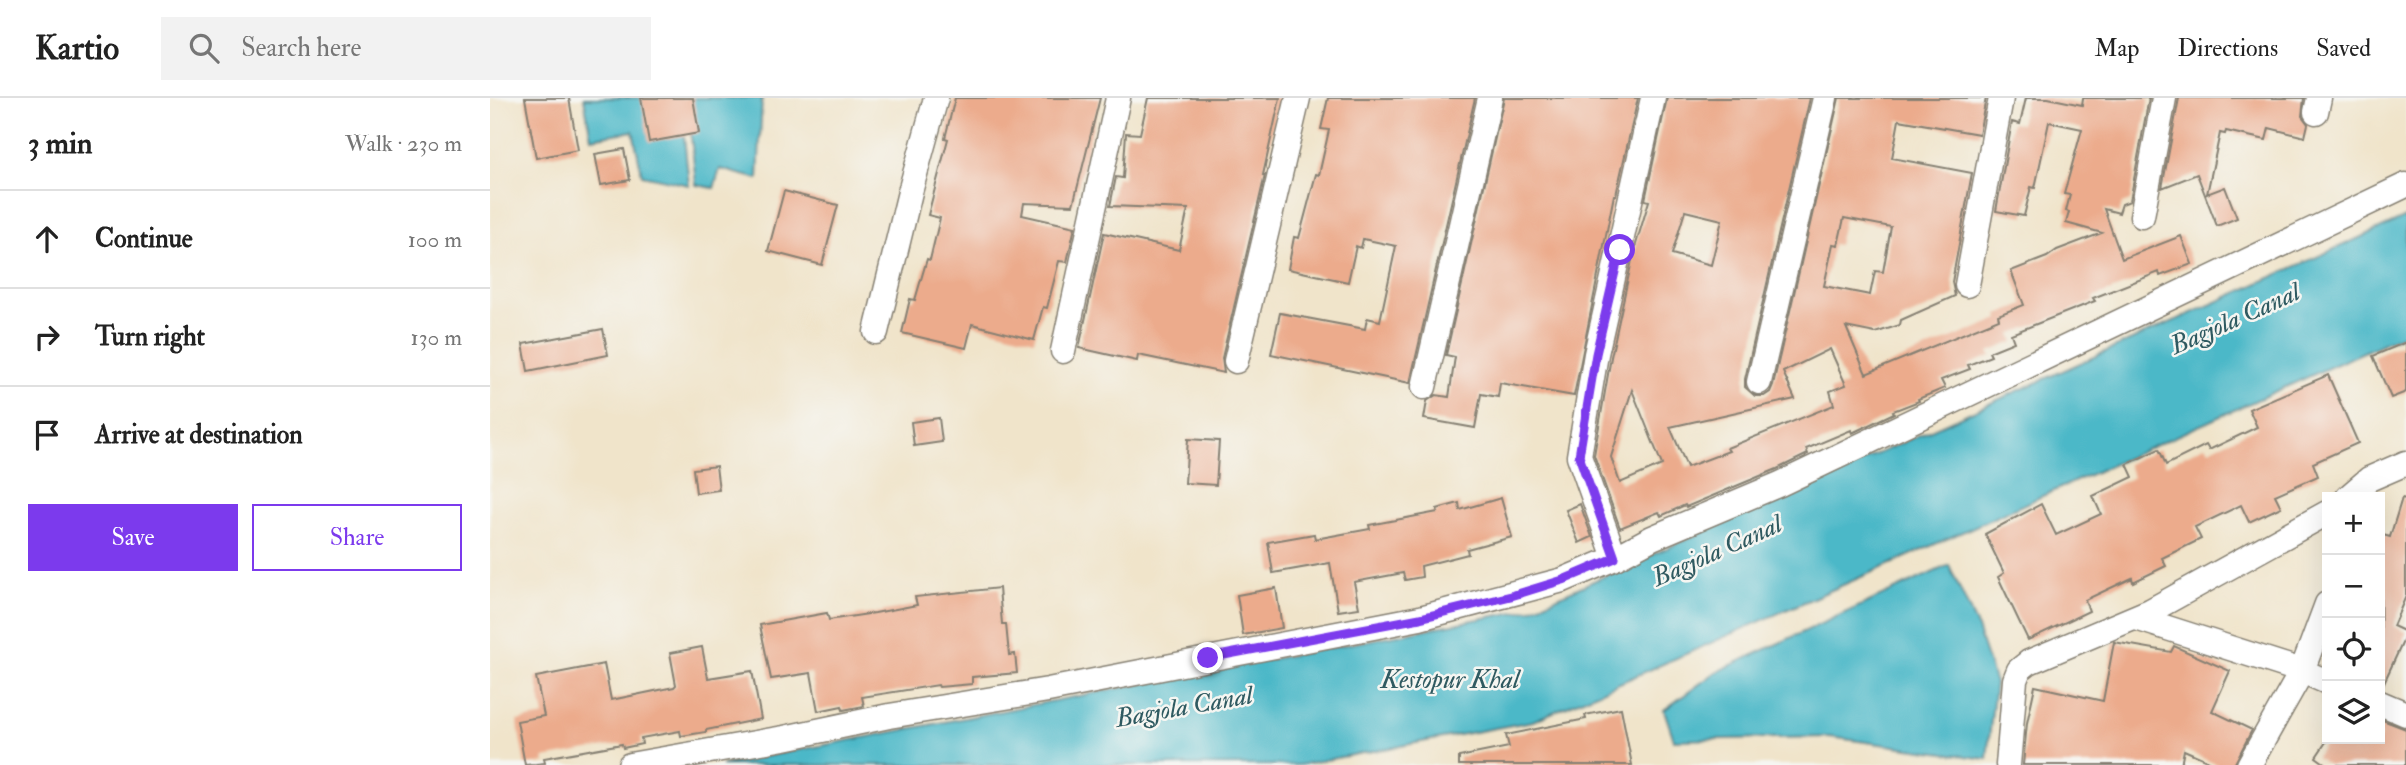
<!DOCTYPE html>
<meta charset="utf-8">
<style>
:root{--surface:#fff;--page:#f2f2f2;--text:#222;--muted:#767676;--line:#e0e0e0;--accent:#7c3aed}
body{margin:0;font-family:"IM FELL Double Pica",serif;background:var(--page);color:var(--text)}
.controls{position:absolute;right:21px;bottom:21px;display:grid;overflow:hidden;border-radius:0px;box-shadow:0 7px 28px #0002}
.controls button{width:63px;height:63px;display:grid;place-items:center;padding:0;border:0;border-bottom:2px solid var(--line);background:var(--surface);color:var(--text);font:35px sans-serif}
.stop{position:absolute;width:21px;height:21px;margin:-16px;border:5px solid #7c3aed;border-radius:50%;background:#fff}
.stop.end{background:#7c3aed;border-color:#fff;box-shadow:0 2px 7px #0008}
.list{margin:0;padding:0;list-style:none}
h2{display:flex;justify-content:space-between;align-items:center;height:91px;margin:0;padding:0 28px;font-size:30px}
h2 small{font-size:23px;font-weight:400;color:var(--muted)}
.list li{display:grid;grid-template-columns:46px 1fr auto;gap:21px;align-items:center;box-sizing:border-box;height:98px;padding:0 28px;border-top:2px solid var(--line)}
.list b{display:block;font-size:26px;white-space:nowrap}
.list em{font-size:23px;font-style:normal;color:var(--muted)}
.actions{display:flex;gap:14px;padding:21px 28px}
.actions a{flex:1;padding:16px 0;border:2px solid var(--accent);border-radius:0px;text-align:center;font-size:24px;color:var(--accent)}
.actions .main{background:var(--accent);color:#fff}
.icon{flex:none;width:38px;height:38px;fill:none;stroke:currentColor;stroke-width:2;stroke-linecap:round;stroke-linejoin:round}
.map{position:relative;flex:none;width:1916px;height:667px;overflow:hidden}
header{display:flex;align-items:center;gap:42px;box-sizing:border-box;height:98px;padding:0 35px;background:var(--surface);border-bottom:2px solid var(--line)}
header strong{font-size:33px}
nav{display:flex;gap:38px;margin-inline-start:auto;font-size:24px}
.search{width:490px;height:63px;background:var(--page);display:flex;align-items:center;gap:18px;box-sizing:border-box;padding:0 24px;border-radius:0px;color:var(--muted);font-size:26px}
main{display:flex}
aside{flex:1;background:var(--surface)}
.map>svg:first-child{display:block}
</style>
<header>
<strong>Kartio</strong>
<div class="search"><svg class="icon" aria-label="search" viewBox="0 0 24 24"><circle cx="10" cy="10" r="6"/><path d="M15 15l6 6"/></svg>Search here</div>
<nav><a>Map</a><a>Directions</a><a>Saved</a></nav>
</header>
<main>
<aside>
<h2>3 min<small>Walk · 230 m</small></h2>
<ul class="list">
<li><svg class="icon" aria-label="ahead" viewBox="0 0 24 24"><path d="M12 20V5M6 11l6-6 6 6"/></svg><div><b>Continue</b></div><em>100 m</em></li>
<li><svg class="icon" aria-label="right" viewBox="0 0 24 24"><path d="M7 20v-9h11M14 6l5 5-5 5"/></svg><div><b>Turn right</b></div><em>130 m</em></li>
<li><svg class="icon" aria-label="arrive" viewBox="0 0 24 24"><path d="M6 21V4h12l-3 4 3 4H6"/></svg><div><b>Arrive at destination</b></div></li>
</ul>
<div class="actions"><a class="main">Save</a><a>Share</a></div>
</aside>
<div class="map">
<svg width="1916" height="667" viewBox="0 0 1916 667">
<rect width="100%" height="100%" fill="#f6f6f2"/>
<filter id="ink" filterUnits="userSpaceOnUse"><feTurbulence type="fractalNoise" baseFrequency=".0143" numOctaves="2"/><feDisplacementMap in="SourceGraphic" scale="14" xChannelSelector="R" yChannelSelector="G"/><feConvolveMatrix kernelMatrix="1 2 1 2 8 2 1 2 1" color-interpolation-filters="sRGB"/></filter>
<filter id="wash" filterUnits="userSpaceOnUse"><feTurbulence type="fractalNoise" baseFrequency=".00686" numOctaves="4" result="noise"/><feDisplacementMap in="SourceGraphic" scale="28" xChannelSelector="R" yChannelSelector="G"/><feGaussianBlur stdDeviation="1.57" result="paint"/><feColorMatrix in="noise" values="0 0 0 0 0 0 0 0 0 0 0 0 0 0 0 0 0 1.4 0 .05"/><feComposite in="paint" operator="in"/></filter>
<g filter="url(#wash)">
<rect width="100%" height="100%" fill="#f0e4ca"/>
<path fill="#4cb8c8" stroke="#346a72" stroke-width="2" d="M94 0H190L199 87 152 77 143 33 101 40Z
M197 0H272L268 81 230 71 224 90 206 87Z
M1916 119V235L1403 465 1043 623 809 667H231L1041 511Z
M1459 467 1485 524 1505 585 1497 661 1340 639 1184 642 1174 612 1226 574Z"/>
<g id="blocks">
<path fill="#ecab8c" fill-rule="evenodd" d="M35 0H79L88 52 46 60Z
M151 0H203L209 35 159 44Z
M465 0H610L583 107 534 105 532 117 585 129 577 164 569 163 557 210 553 209 544 242 482 226 476 250 412 235 420 201 425 202 437 161 440 162 450 120 438 117 458 41 455 40Z
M658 0H790L773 77H775L732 260 734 275 648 257 647 263 589 250 614 135 689 152 698 111 620 108 626 79 633 80 636 35 650 36Z
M838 0H985L920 285 781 256 790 215 875 231 877 220 890 223 906 148 873 141 871 150 866 148 858 184 798 171 804 139 809 140 826 76 829 77 839 32 831 31Z
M1014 0H1148L1126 97H1124L1084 298 1010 285 1008 299 991 296 985 330 934 321 937 303 946 297 959 299 965 259 956 257Z
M1177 0H1320L1255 281V289L1265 298H1274L1280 294 1283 287 1349 0H1496L1489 36 1409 22 1402 60 1482 75 1462 184 1465 198 1411 222 1410 227 1385 235 1356 229 1376 276 1509 221 1508 217 1534 207 1521 173 1557 159 1567 152 1612 135 1576 125 1579 114 1576 113 1580 97 1574 96 1592 31 1559 24 1545 90 1541 89 1534 118 1506 113 1522 24 1530 26 1536 0H1558L1592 7 1593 0H1659L1640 103 1632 106 1629 115 1614 111 1632 161 1691 138 1702 166 1670 178 1669 174 1603 200 1605 203 1521 236 1524 244 1499 254 1501 258 1478 267 1480 271 1451 282 1455 290 1428 301 1429 303 1403 313 1404 315 1362 335 1361 332 1316 351 1318 356 1287 371 1196 409 1195 407 1171 418 1169 414 1130 430 1104 357 1121 259 1144 153 1159 103 1155 102ZM1195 113 1232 122 1221 167 1182 156ZM1354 120 1401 129 1393 174 1385 173 1380 197 1334 188 1343 146 1348 147ZM1340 251 1356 287 1340 293 1344 307 1237 350 1239 353 1197 369 1180 329 1305 301 1293 274ZM1142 292 1172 367 1130 385 1121 359Z
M1689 0H1814L1812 18 1818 26 1815 39 1779 30 1776 42 1736 33 1735 36 1730 35 1717 96 1735 89 1747 120 1727 128 1707 76 1672 90Z
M134 51 140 82 111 87 105 56Z
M294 93 348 107 332 167 278 153Z
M113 231 118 257 38 273 33 246Z
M1916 244V294L1901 300 1883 258Z
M1838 277 1868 345 1823 365 1828 378 1785 397 1791 409 1759 424 1751 407 1705 429 1711 441 1672 460 1676 468 1643 484 1642 480 1595 502 1599 513 1538 542 1508 479 1514 475 1495 436 1551 406 1566 437 1611 416 1603 398 1643 379 1637 366 1669 351 1676 367 1716 347 1719 352 1767 329 1759 311Z
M449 320 452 344 424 348 421 324Z
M698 341 729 343 726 387 695 385Z
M226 368 229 392 206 395 203 371Z
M1011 400 1022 439 977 451 978 456 931 468 932 479 915 482 913 475 864 484 869 510 848 513 840 465 783 475 778 444 824 436 825 441 880 431 879 427 948 414 947 411 969 405 970 412Z
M1912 400 1916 401V498L1903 528 1916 534V537L1891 591 1890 447 1893 437 1900 439Z
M1090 406 1102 439 1089 445 1076 412Z
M509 490 512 526H516L519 557 525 556 527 575 482 579V586L449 589 448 587 372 599 374 608 353 612 352 608 328 613 321 575 281 581 270 527 337 515 339 522 385 515 427 507 425 499Z
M786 490 792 530 753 537 747 497Z
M1624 544 1681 554 1684 548 1740 573 1722 613 1762 632 1744 667H1728L1694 652 1691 667H1533L1537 625 1545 588 1613 603Z
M212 549 218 580 262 573 271 621 216 632V634L191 638 190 633 151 640 152 646 133 650 132 646 54 660 55 665 35 667 27 623 54 618 46 579 114 566 121 602 184 589 186 587 180 555Z
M1131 610 1142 667H969V659L1019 649 1016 637 1096 621 1095 617Z
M1890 621 1916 631V667H1837L1826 659 1838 641H1890Z"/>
</g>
</g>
<g filter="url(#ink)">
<use href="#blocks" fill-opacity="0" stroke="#868073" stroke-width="2"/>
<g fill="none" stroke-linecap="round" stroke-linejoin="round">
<defs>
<path id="minor" d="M1826 14 1829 0
M1652 118 1674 0
M1477 187 1511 0
M386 234 420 94 446 0
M573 253 628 0
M746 263 808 0
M1269 284 1335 0
M934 289 1000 0
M1858 399 1879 381 1916 365
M1125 460 1089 358 1106 256 1163 0
M1646 520 1812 573 1837 584
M1890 605 1916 616
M140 667 294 640 399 618 558 592 930 520 1073 482 1125 460 1162 440 1290 386 1916 87
M1518 667 1525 582 1529 572 1539 564 1660 513 1837 415
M1759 667 1812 573 1837 506"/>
</defs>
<use href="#minor" stroke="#868073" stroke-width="27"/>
<use href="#minor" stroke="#fff" stroke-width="24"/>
</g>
</g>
<g fill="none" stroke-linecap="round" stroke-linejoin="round" filter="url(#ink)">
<path stroke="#7c3aed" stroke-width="9" d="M718 560 930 520 1021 498 1073 482 1125 460 1089 358 1106 256 1130 152"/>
</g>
<g text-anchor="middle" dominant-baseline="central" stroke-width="5" stroke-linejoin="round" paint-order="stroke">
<g font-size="26" font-style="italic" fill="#2f5a61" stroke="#f6f6f2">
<text transform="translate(1745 221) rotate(-24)">Bagjola Canal</text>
<text transform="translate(1227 453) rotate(-24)">Bagjola Canal</text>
<text x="960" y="582">Kestopur Khal</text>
<text transform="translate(694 609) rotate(-10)">Bagjola Canal</text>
</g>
</g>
</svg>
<div class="controls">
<button>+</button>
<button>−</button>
<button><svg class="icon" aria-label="locate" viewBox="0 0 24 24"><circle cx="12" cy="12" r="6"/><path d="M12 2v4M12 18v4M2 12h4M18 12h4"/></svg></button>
<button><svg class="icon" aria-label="layers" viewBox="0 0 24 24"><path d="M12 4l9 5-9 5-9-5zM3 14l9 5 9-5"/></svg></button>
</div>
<div class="stop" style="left:1130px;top:152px"></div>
<div class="stop end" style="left:718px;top:560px"></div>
</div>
</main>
